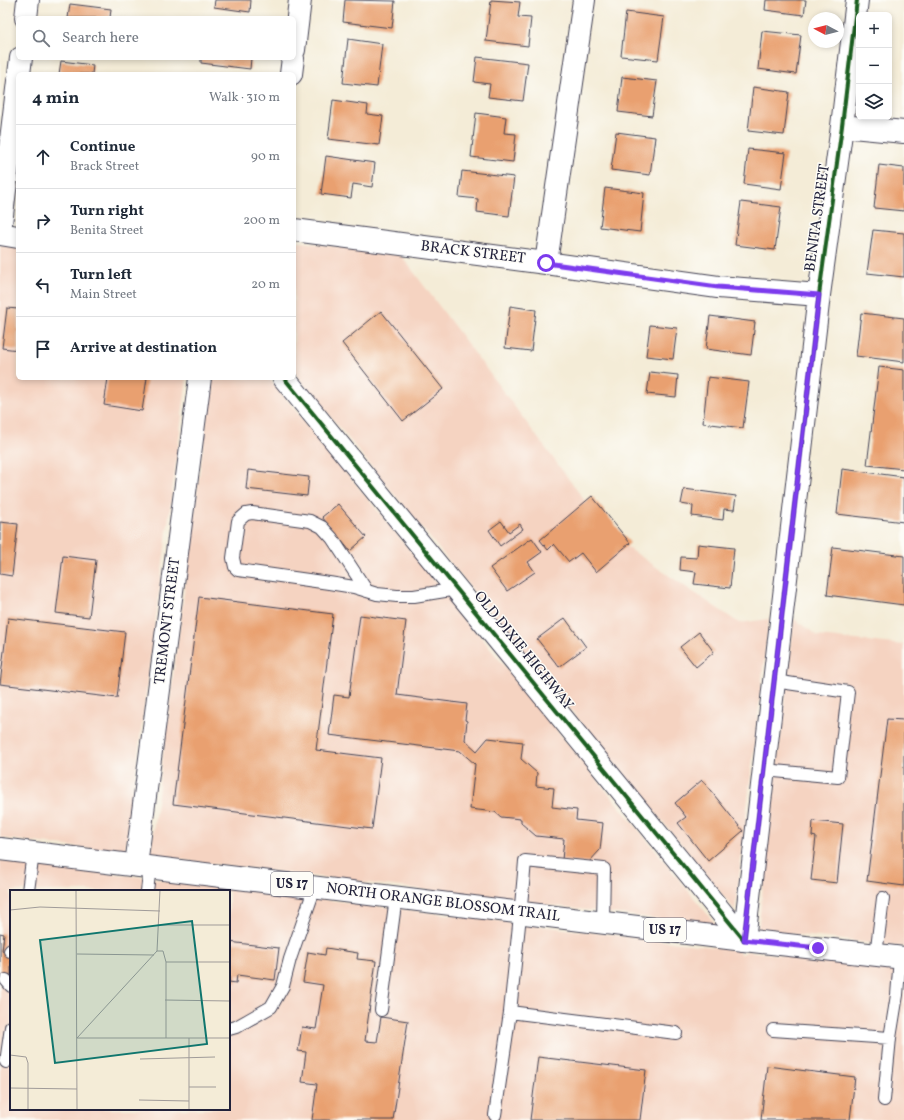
<!DOCTYPE html>
<meta charset="utf-8">
<style>
:root{--surface:#fff;--page:#f6f6f7;--text:#1f2937;--muted:#747a83;--line:#e0e1e3}
body{margin:0;font-family:Vollkorn,serif;background:var(--page);color:var(--text)}
.controls{position:absolute;right:12px;top:12px;display:grid;overflow:hidden;border-radius:6px;box-shadow:0 2px 6px #0003}
.controls button{width:36px;height:36px;display:grid;place-items:center;padding:0;border:0;border-bottom:1px solid var(--line);background:var(--surface);color:var(--text);font:20px sans-serif}
.compass{position:absolute;left:808px;top:12px;width:36px;height:36px;border-radius:50%;background:var(--surface);box-shadow:0 2px 6px #0003;rotate:277deg}
.stop{position:absolute;width:12px;height:12px;margin:-9px;border:3px solid #7c3aed;border-radius:50%;background:#fff}
.stop.end{background:#7c3aed;border-color:#fff;box-shadow:0 1px 4px #0008}
.list{margin:0;padding:0;list-style:none}
h2{display:flex;justify-content:space-between;align-items:center;height:52px;margin:0;padding:0 16px;font-size:17px}
h2 small{font-size:13px;font-weight:400;color:var(--muted)}
.list li{display:grid;grid-template-columns:26px 1fr auto;gap:12px;align-items:center;box-sizing:border-box;height:64px;padding:0 16px;border-top:1px solid var(--line)}
.list b{display:block;font-size:15px;white-space:nowrap}
.list p{margin:0;font-size:13px;white-space:nowrap;color:var(--muted)}
.list em{font-size:13px;font-style:normal;color:var(--muted)}
.icon{flex:none;width:22px;height:22px;fill:none;stroke:currentColor;stroke-width:2;stroke-linecap:round;stroke-linejoin:round}
.map{position:relative;flex:none;width:904px;height:1120px;overflow:hidden}
.search{position:absolute;background:var(--surface);box-shadow:0 2px 6px #0003;left:16px;top:16px;width:280px;height:44px;display:flex;align-items:center;gap:10px;box-sizing:border-box;padding:0 14px;border-radius:6px;color:var(--muted);font-size:15px}
.panel{position:absolute;background:var(--surface);box-shadow:0 2px 6px #0003;left:16px;top:72px;width:280px;height:308px;border-radius:6px}
.map>svg:first-child{display:block}
</style>
<div class="map">
<svg width="904" height="1120" viewBox="0 0 904 1120">
<rect width="100%" height="100%" fill="#fdfcf7"/>
<filter id="ink" filterUnits="userSpaceOnUse"><feTurbulence type="fractalNoise" baseFrequency=".025" numOctaves="2"/><feDisplacementMap in="SourceGraphic" scale="8" xChannelSelector="R" yChannelSelector="G"/><feConvolveMatrix kernelMatrix="1 2 1 2 8 2 1 2 1" color-interpolation-filters="sRGB"/></filter>
<filter id="wash" filterUnits="userSpaceOnUse"><feTurbulence type="fractalNoise" baseFrequency=".012" numOctaves="4" result="noise"/><feDisplacementMap in="SourceGraphic" scale="16" xChannelSelector="R" yChannelSelector="G"/><feGaussianBlur stdDeviation="0.9" result="paint"/><feColorMatrix in="noise" values="0 0 0 0 0 0 0 0 0 0 0 0 0 0 0 0 0 1.4 0 .05"/><feComposite in="paint" operator="in"/></filter>
<g filter="url(#wash)">
<rect width="100%" height="100%" fill="#f4ecd7"/>
<path fill="#f5d3c1" fill-rule="evenodd" d="M294 241 401 255 612 537 739 623 769 619 735 910 294 372Z
M0 245 18 248V378H187L125 853 0 838Z
M212 378H269L717 926 150 856Z
M794 619 818 636 904 645V947L758 930Z
M0 860 737 950 741 955 747 951 904 970V1120H0ZM11 891H229V1109H11Z"/>
<g id="blocks">
<path fill="#e9a070" d="M215 0H251L250 12 214 7Z
M345 0 395 1 392 28 343 22Z
M491 0 520 2 518 17 531 18 528 46 486 41Z
M766 0H806L804 15 765 10Z
M70 4 111 9 110 18H68Z
M626 12 664 17 658 60 621 56Z
M762 31 801 35 796 74 758 69Z
M348 39 382 44 377 87 343 83Z
M477 57 528 63 523 101 488 97 490 84 474 82Z
M201 58H251L250 69 201 63Z
M61 61 93 65 92 74H59Z
M622 77 657 81 652 116 618 112Z
M753 87 789 92 784 135 748 131Z
M333 100 368 105 367 114 383 116 379 145 328 139Z
M476 113 506 117 504 133 516 134 513 162 471 157Z
M616 132 655 137 650 175 611 170Z
M748 149 786 153 781 189 744 184Z
M326 156 375 163 372 187 353 184 351 198 321 194Z
M879 165 904 168V211L874 208Z
M462 171 514 177 509 216 477 212 478 199 459 197Z
M605 188 644 193 640 232 600 227Z
M741 202 781 207 775 250 735 245Z
M873 230 904 233V277L867 273Z
M510 306 536 310 531 351 505 348Z
M7 308 18 309V350L2 348Z
M381 311 443 389 403 421 342 343Z
M861 313 904 318V362L856 356Z
M710 316 755 322 751 355 706 349Z
M650 325 677 328 673 359 646 356Z
M879 367 904 370V469L867 465Z
M650 372 678 375 676 397 647 394Z
M708 377 749 382 743 428 703 423Z
M108 378H147L142 411 104 405Z
M842 469 904 477V522L837 514Z
M248 470 309 477 307 496 246 489Z
M684 489 736 496 734 510 724 509 723 520 692 516 693 506 681 504Z
M592 496 630 543 596 572 581 553 569 562 554 544 548 550 540 540Z
M338 504 366 537 350 551 322 517Z
M501 521 509 532 520 524 523 529 500 546 489 530Z
M0 522 18 524 12 576 0 574Z
M532 538 542 552 528 562 535 572 507 591 490 568Z
M698 544 734 548 730 588 694 584 696 572 680 570 681 557 697 558Z
M833 547 904 556V605L827 595Z
M63 556 96 560 89 617 56 613Z
M199 597 333 614 316 750 381 758 372 829 173 804Z
M360 615 406 621 397 695 467 704 465 720 467 721 465 740 477 751 488 738 523 742 521 759 537 773 536 786 554 788 552 807 577 810 576 820 603 823 600 850 589 862 562 860 564 839 536 836 521 823V819L501 817 495 812 470 809 475 764 460 751 329 735 334 695 349 697Z
M8 618 125 632 117 698 0 684Z
M565 618 586 647 559 667 537 639Z
M699 632 714 652 696 667 680 647Z
M887 719 904 720V886L867 881Z
M702 780 743 831 708 861 678 823 686 817 675 803Z
M813 821 843 824 837 883 811 880 816 837 812 836Z
M0 933 4 934 2 951 11 952V981L0 979Z
M229 942 279 948 275 980 237 975 236 983 229 982Z
M326 948 358 953 357 959 376 961 365 1041 377 1042 381 1017 408 1021 393 1120H312L317 1084 302 1082 306 1052 298 1051 302 1027 316 1029 323 985 303 982 308 952 325 955Z
M538 1057 646 1070 640 1120H530Z
M767 1066 855 1077 850 1120H761Z"/>
</g>
</g>
<g filter="url(#ink)">
<use href="#blocks" fill-opacity="0" stroke="#424052" stroke-width="1"/>
<g fill="none" stroke-linecap="round" stroke-linejoin="round">
<defs>
<path id="lane" d="M367 591 332 538 322 527 310 521 252 513 246 514 238 521 233 558 235 567 238 570 329 583 354 587 377 594 397 596H414L457 589
M764 770 838 777 848 692 774 681
M28 891 33 853
M147 891 150 867
M603 922 604 869 525 861C521 911 515 961 510 1012L676 1033
M10 951 11 950
M876 955 883 898
M6 980 11 986
M381 1010 396 897
M229 1029 236 1027 271 1007 283 986 290 959 315 887
M773 1030 890 1038
M6 1062 11 1027
M884 1100 890 1038 897 995 900 958
M495 1115 510 1012"/>
<path id="street" d="M26 18 28 0
M294 50 300 0
M19 74 21 58
M291 74 293 58
M842 126 904 132
M294 230 546 263 718 287 819 295
M0 232 18 81
M546 263 584 0
M136 865 200 378
M744 940 819 295 842 126 857 0"/>
<path id="secondary" d="M0 234 18 237
M284 378 744 940"/>
<path id="primary" d="M0 849 744 940 904 958"/>
</defs>
<use href="#lane" stroke="#424052" stroke-width="14"/>
<use href="#street" stroke="#424052" stroke-width="24"/>
<use href="#secondary" stroke="#424052" stroke-width="24"/>
<use href="#primary" stroke="#424052" stroke-width="24"/>
<use href="#lane" stroke="#fff" stroke-width="12"/>
<use href="#street" stroke="#fff" stroke-width="22"/>
<use href="#secondary" stroke="#fff" stroke-width="22"/>
<use href="#primary" stroke="#fff" stroke-width="22"/>
<defs>
<path id="cycleway" d="M284 378 744 940
M744 940 819 295 842 126 857 0"/>
</defs>
<use href="#cycleway" stroke="#fdfcf7" stroke-width="6"/>
<use href="#cycleway" stroke="#1b5e20" stroke-width="4"/>
</g>
</g>
<g fill="none" stroke-linecap="round" stroke-linejoin="round" filter="url(#ink)">
<path stroke="#7c3aed" stroke-width="5" d="M546 263 718 287 819 295 744 940 818 948"/>
</g>
<g text-anchor="middle" dominant-baseline="central" stroke-width="3" stroke-linejoin="round" paint-order="stroke">
<g fill="#fdfcf7" stroke="#646373" stroke-width="1">
<rect x="271" y="872" width="42" height="24" rx="3"/>
<rect x="644" y="918" width="42" height="24" rx="3"/>
</g>
<g font-size="14" font-weight="bold" fill="#22223b">
<text x="292" y="884">US 17</text>
<text x="665" y="930">US 17</text>
</g>
<g font-size="15" fill="#22223b" stroke="#fdfcf7">
<text transform="translate(818 218) rotate(-82)">BENITA STREET</text>
<text transform="translate(473 253) rotate(7)">BRACK STREET</text>
<text transform="translate(168 621) rotate(-83)">TREMONT STREET</text>
<text transform="translate(523 651) rotate(51)">OLD DIXIE HIGHWAY</text>
<text transform="translate(443 903) rotate(7)">NORTH ORANGE BLOSSOM TRAIL</text>
</g>
</g>
<g transform="translate(10 890)">
<rect width="220" height="220" fill="#f4ecd7"/>
<path fill="none" stroke="#a09b99" stroke-width="1" d="M66 0 67 220M0 20 30 17 150 21M150 35H220M147 61H153L156 72V148M67 64 144 65M156 72H220M155 110 220 111M67 148 147 61 150 0M67 148H220M179 148V220M0 165 16 167 18 173V220M130 169 205 167M179 197H206M0 198 67 199M129 210 179 211"/>
<path fill="#0f766e" fill-opacity="0.15" stroke="#0f766e" stroke-width="2" d="M182 31 197 154 45 173 30 50Z"/>
<rect width="220" height="220" fill="none" stroke="#22223b" stroke-width="2"/>
</g>
</svg>
<div class="controls">
<button>+</button>
<button>−</button>
<button><svg class="icon" aria-label="layers" viewBox="0 0 24 24"><path d="M12 4l9 5-9 5-9-5zM3 14l9 5 9-5"/></svg></button>
</div>
<svg class="compass" viewBox="-18 -18 36 36"><path d="M0-13l5 13h-10z" fill="#e53935"/><path d="M0 13l5-13h-10z" fill="#747a83"/></svg>
<div class="stop" style="left:546px;top:263px"></div>
<div class="stop end" style="left:818px;top:948px"></div>
<div class="search"><svg class="icon" aria-label="search" viewBox="0 0 24 24"><circle cx="10" cy="10" r="6"/><path d="M15 15l6 6"/></svg>Search here</div>
<section class="panel">
<h2>4 min<small>Walk · 310 m</small></h2>
<ul class="list">
<li><svg class="icon" aria-label="ahead" viewBox="0 0 24 24"><path d="M12 20V5M6 11l6-6 6 6"/></svg><div><b>Continue</b><p>Brack Street</p></div><em>90 m</em></li>
<li><svg class="icon" aria-label="right" viewBox="0 0 24 24"><path d="M7 20v-9h11M14 6l5 5-5 5"/></svg><div><b>Turn right</b><p>Benita Street</p></div><em>200 m</em></li>
<li><svg class="icon" aria-label="left" viewBox="0 0 24 24"><path d="M17 20v-9H6M10 6l-5 5 5 5"/></svg><div><b>Turn left</b><p>Main Street</p></div><em>20 m</em></li>
<li><svg class="icon" aria-label="arrive" viewBox="0 0 24 24"><path d="M6 21V4h12l-3 4 3 4H6"/></svg><div><b>Arrive at destination</b></div></li>
</ul>
</section>
</div>
